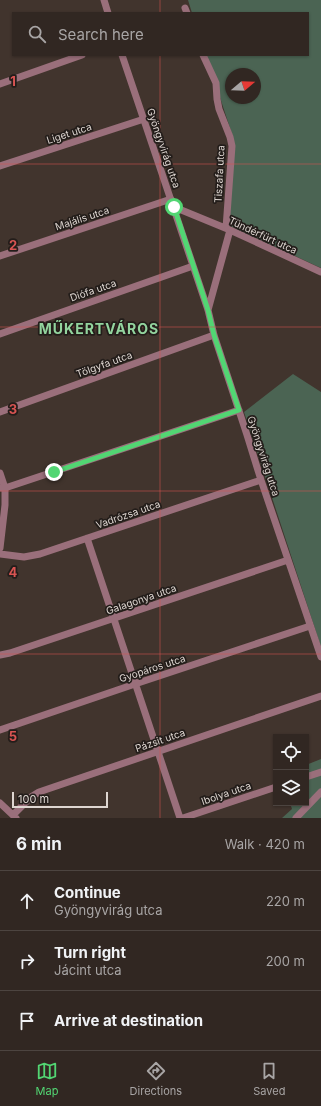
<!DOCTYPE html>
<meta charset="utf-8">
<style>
:root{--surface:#312722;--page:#3d332f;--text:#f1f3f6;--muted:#a8a5a5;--line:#4c4440;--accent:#52d673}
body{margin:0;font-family:Inter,sans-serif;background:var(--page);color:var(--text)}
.controls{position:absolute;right:12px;bottom:12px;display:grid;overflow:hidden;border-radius:0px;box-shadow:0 1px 3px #0004}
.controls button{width:36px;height:36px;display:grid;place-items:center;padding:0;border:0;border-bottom:1px solid var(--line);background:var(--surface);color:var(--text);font:20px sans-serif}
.compass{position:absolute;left:225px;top:68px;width:36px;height:36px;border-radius:50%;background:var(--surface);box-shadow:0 1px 3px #0004;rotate:71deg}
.scale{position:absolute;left:12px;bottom:10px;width:96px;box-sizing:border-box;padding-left:4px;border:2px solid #ded6d1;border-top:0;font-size:11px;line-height:14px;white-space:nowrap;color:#ded6d1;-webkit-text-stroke:3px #231d1a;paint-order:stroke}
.stop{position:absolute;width:12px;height:12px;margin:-9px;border:3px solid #52d673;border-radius:50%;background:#fff}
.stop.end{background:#52d673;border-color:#fff;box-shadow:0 1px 4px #0008}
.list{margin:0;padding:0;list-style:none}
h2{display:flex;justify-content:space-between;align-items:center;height:52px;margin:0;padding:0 16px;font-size:17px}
h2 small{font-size:13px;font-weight:400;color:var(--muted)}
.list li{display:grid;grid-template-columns:26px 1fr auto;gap:12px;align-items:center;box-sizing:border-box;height:60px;padding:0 16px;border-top:1px solid var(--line)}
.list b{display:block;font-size:15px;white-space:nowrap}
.list p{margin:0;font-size:13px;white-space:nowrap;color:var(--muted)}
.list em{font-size:13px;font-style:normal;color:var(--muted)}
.icon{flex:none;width:22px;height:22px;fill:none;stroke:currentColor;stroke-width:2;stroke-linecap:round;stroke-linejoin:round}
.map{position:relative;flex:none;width:321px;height:818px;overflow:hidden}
.search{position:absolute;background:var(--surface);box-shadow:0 1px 3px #0004;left:12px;right:12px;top:12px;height:44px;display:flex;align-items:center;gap:10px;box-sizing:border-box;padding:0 14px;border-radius:0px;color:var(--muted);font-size:15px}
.sheet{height:232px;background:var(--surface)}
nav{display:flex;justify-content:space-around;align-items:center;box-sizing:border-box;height:56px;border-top:1px solid var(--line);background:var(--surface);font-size:11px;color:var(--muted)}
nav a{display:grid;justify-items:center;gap:2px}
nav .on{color:var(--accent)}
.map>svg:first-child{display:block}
</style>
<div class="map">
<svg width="321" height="818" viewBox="0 0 321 818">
<rect width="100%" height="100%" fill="#41342d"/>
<path fill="#4b6453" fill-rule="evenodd" d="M188 0H321V268L228 225 233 137 206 55H308V13H192ZM231 74H255V98H231Z
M293 374 321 392V647L244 412Z
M321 759V818H282L292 809 290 803H306V765Z"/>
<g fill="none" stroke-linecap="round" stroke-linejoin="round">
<path stroke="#9a6f7b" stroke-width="7" d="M104 0 108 13
M185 8 187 13
M122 55 208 310 214 335 247 435 261 480 321 657
M203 55 216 83 217 99 219 109 230 137 232 146 226 228
M0 84 82 55
M0 166 144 119
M174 207 230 230 321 272
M0 256 171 199
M208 310 230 230
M0 334 193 266
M0 412 214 335
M0 473 5 488V505L0 548
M0 488H5L239 410
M87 538 180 818
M0 554 24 557 40 554 261 480
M0 655 10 653 288 560
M0 730 135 684 310 626
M306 777 321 772
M0 803 16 818
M13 815 31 797 39 792 321 696
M183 818 276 787
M296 818 321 792"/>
</g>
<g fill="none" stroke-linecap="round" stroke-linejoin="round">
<path stroke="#52d673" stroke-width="5" d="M54 472 239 410 214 335 208 310 174 207"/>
</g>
<path fill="none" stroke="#d85452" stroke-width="1" stroke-opacity="0.55" d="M160 0V13M160 55V818M0 164H321M0 327H321M0 491H321M0 654H321"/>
<g text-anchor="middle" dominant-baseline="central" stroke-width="3.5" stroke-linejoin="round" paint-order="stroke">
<g font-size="10" fill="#ded6d1" stroke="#231d1a">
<text transform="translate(69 133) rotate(-18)">Liget utca</text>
<text transform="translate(164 148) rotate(71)">Gyöngyvirág utca</text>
<text transform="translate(219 174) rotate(-87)">Tiszafa utca</text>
<text transform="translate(82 218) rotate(-18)">Majális utca</text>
<text transform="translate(263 235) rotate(25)">Tündérfürt utca</text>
<text transform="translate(93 290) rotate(-19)">Diófa utca</text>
<text transform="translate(104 364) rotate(-20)">Tölgyfa utca</text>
<text transform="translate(264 456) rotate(72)">Gyöngyvirág utca</text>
<text transform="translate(128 514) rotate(-19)">Vadrózsa utca</text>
<text transform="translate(141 599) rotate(-19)">Galagonya utca</text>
<text transform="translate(152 668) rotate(-18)">Gyopáros utca</text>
<text transform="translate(160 740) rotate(-19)">Pázsit utca</text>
<text transform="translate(226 793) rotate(-19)">Ibolya utca</text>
</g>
<g font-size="14" font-weight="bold" letter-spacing="1" fill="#93d49e" stroke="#231d1a">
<text x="99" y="328">MŰKERTVÁROS</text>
</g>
</g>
<g font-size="13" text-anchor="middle" font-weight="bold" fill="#d85452" stroke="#231d1a" stroke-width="3.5" stroke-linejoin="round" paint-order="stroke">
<text x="13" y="86">1</text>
<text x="13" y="250">2</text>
<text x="13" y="414">3</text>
<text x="13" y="577">4</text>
<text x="13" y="741">5</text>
</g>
</svg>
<div class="controls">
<button><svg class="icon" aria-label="locate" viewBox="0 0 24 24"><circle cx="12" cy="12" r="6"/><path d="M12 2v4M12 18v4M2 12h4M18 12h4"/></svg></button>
<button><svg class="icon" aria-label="layers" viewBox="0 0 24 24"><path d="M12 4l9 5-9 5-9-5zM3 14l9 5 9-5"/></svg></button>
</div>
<svg class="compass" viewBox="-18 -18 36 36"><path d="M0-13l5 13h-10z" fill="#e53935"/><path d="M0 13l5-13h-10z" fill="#a8a5a5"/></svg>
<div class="scale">100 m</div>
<div class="stop" style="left:174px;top:207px"></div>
<div class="stop end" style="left:54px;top:472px"></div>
<div class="search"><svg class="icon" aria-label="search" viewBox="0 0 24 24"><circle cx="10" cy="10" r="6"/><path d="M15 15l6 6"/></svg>Search here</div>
</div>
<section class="sheet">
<h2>6 min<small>Walk · 420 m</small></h2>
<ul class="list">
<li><svg class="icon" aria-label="ahead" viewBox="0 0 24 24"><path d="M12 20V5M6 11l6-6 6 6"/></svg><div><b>Continue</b><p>Gyöngyvirág utca</p></div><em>220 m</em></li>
<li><svg class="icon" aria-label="right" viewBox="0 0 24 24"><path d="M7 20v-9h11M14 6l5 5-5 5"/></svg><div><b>Turn right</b><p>Jácint utca</p></div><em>200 m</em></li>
<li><svg class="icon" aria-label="arrive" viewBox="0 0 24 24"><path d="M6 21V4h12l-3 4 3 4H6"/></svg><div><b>Arrive at destination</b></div></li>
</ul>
</section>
<nav>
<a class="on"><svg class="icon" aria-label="map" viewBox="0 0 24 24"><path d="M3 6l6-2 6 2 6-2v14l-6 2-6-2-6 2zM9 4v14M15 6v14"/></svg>Map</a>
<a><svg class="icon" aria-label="directions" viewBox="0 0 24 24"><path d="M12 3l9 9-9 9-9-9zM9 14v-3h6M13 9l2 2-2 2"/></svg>Directions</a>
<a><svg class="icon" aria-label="saved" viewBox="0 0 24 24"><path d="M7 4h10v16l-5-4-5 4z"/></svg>Saved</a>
</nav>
